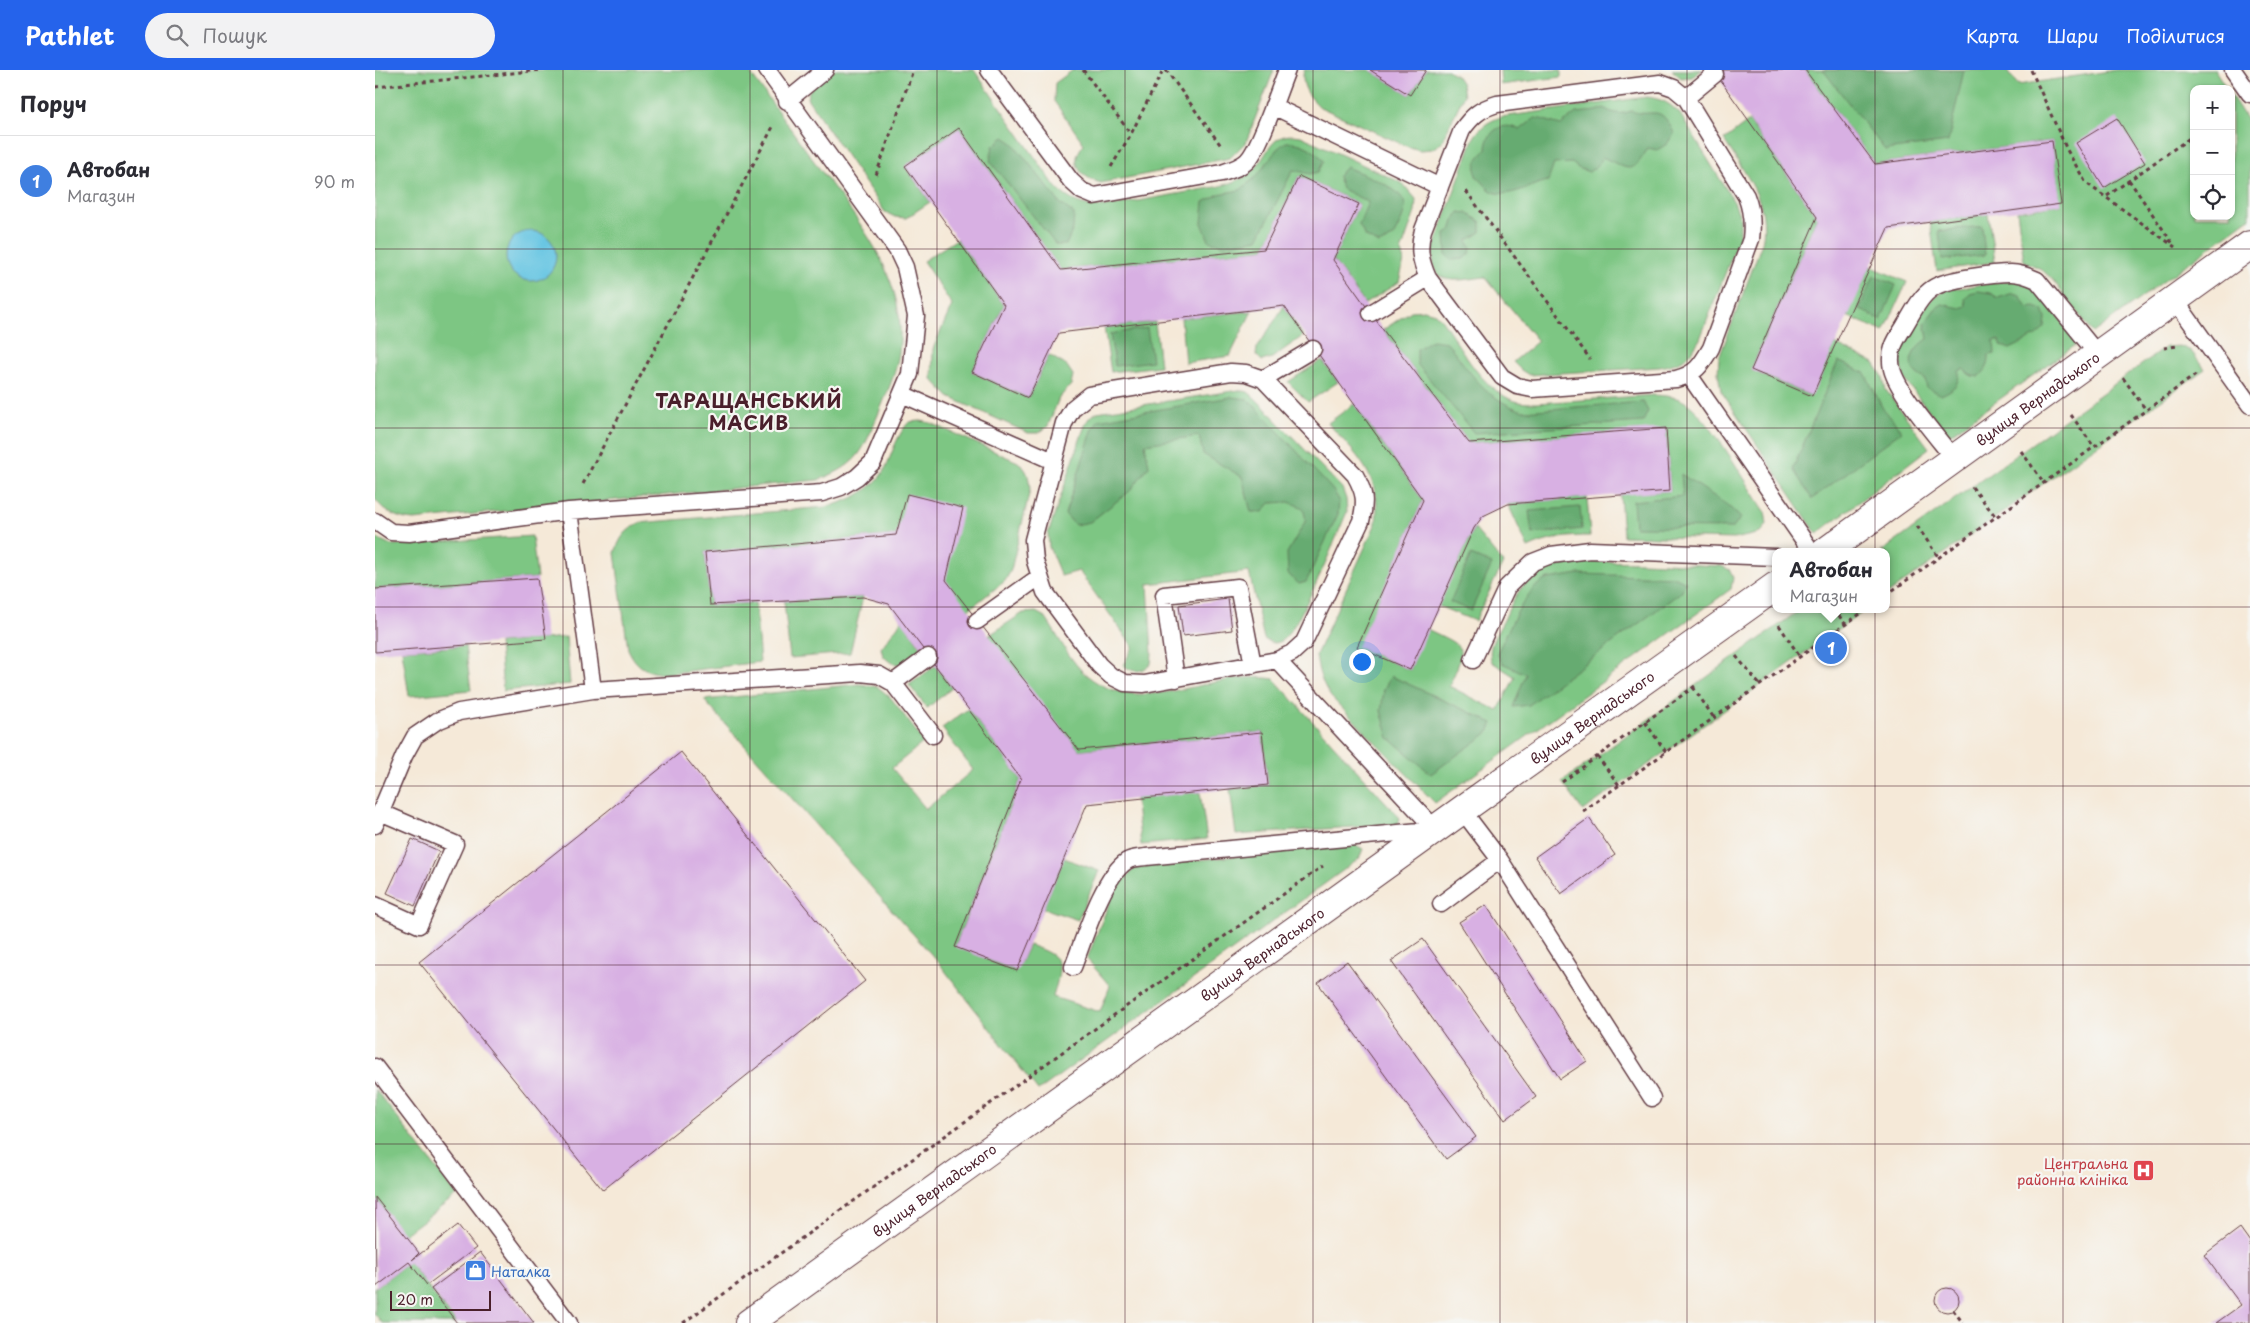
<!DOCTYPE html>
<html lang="uk">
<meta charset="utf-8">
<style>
:root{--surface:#fff;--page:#f2f2f3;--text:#2b2b33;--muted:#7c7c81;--line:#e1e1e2;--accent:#2563eb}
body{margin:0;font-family:"Playpen Sans",sans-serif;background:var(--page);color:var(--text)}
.controls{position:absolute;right:15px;top:15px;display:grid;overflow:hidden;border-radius:10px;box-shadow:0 1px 4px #0004}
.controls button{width:45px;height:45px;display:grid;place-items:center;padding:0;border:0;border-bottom:1px solid var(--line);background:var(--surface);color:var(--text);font:25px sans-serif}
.scale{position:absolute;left:15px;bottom:12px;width:101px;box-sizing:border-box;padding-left:5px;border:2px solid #4a1f2b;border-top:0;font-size:14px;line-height:18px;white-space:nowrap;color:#4a1f2b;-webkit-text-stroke:4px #f6f6f2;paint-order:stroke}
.you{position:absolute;left:986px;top:591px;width:18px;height:18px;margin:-12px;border:4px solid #fff;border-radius:50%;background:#1a73e8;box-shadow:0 0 0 8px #1a73e833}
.badge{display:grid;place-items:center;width:32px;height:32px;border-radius:50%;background:var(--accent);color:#fff;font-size:16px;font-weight:700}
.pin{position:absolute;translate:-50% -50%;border:2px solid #fff;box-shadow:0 1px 5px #0006}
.popup{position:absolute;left:1397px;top:478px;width:118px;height:65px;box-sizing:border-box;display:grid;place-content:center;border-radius:10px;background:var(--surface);filter:drop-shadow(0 1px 4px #0005);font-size:16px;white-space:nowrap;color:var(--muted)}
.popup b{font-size:19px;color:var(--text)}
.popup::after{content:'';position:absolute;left:50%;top:100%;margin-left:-10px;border:10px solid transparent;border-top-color:var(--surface)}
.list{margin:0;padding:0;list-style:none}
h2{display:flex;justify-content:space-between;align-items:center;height:65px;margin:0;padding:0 20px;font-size:21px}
h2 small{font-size:16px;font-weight:400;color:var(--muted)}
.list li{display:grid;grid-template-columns:32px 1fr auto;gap:15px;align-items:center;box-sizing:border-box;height:90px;padding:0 20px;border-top:1px solid var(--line)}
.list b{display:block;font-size:19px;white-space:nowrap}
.list p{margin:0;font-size:16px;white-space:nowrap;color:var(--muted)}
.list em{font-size:16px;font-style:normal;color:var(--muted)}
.icon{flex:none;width:28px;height:28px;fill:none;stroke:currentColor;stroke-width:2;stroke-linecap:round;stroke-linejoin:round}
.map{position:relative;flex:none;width:1875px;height:1253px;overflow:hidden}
header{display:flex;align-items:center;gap:30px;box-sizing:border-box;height:70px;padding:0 25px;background:var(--accent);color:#fff}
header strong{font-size:24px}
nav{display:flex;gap:28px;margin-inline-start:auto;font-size:18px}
.search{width:350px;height:45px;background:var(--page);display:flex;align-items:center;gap:12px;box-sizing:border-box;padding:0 18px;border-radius:28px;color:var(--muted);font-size:19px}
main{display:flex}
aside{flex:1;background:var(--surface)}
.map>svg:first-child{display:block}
</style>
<header>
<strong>Pathlet</strong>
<div class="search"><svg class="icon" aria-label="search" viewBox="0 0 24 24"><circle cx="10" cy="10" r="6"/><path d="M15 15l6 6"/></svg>Пошук</div>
<nav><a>Карта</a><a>Шари</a><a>Поділитися</a></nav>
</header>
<main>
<aside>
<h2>Поруч<small></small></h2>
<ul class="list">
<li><span class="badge" style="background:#3f7fe0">1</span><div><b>Автобан</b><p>Магазин</p></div><em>90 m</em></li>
</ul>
</aside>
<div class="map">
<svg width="1875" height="1253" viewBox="0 0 1875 1253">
<rect width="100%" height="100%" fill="#f6f6f2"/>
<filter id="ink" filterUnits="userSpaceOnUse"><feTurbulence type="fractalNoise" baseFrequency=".02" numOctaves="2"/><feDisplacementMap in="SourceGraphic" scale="10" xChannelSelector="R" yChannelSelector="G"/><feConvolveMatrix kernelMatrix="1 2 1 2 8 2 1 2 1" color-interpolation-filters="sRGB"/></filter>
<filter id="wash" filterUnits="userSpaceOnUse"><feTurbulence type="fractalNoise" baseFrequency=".0096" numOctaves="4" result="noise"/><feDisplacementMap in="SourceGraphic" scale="20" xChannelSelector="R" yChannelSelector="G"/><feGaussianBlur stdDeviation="1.12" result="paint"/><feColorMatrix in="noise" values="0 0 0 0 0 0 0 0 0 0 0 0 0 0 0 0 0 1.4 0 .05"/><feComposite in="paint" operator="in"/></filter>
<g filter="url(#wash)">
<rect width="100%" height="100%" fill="#f5e9d8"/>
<path fill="#7dc683" stroke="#647257" d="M0 0H373C397 33 420 65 444 98 482 149 529 204 525 272 524 297 514 318 505 340 488 380 486 394 443 410L39 450C23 449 10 443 0 429Z
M458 0H599L680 116C694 132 709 136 729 137 757 132 785 127 813 122 832 118 852 117 869 107 895 93 890 59 926 66L1027 113 1041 129 1040 142 1026 182 1029 191 1024 212 990 234 958 190 984 134 924 106 889 179 686 200 584 58 530 96 555 132 531 148 520 147 510 142 432 28C435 13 446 8 458 0Z
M698 0H899L871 72 855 88 726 113C705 107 693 93 709 74L679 31 680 13Z
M929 0H995L1035 25 1051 0H1073L1081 5 1087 14 1089 25 1066 73 1057 79 1045 80 1031 76 945 37C934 27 925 15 929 0Z
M1125 0H1186V7L1126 15Z
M1297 0H1327L1317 7 1306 8Z
M1430 0H1632L1643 15 1741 0H1840L1852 19H1819V146H1856V25L1875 55V148L1718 263 1677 209 1666 199 1649 191 1642 141 1685 134 1677 71 1500 94Z
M1272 27C1287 29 1295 33 1305 44L1359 132 1365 147V165L1325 269C1312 290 1309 292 1285 297L1154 305 1146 300 1138 292 1163 271 1110 207C1083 210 1055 219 1058 180L1098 69C1105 57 1112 52 1126 47Z
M1374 51 1442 147 1376 300 1436 326 1460 274 1499 293 1507 305 1511 320 1554 378 1442 464 1346 321 1343 303 1344 288 1387 173C1396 132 1369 103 1349 70Z
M1613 144 1620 192 1562 201 1555 152Z
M582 169 629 235 597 302 653 328 674 285 692 296 698 305 696 315 684 328 673 356 664 363H653L574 327 557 309 558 279 577 235 548 191Z
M1495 196 1532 212 1509 262 1472 246Z
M1636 210 1648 212 1659 217 1705 272 1573 366 1530 310 1526 298V276L1553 233 1560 226 1571 220Z
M909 236 928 266 897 288 887 291 881 285 882 278Z
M1049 240 1060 243 1067 250C1085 276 1103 312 1131 327 1141 333 1151 333 1162 333L1280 325C1290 326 1301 326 1310 332 1334 346 1372 415 1390 441L1392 454 1386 463 1359 469 1248 466 1245 424 1295 421 1291 359 1094 373 1008 260 1036 241Z
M877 241 855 286 810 293 806 248Z
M780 252 785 296 736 302 729 257Z
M1805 276 1816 281 1830 299 1511 525V482H1506L1791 277Z
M947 290 963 312 933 332 913 312Z
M864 320 873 322 881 329 967 418 971 429 972 442C961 467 925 559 906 571 900 575 894 572 889 569L874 502 773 514 777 584 776 594C766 603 758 603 748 595L758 577 704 501 686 506 674 477 673 464 710 355 714 348 722 342Z
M979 334 1048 430 983 577 1035 600 1052 559C1091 578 1093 575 1074 616L1123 641 1140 607 1117 592C1111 578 1122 563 1129 550 1136 534 1143 518 1158 506 1189 482 1304 495 1346 496L1355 500 1358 508 1356 519 1060 733 956 627C947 613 943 602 941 585L1001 453C1007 406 982 386 953 353Z
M546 351 556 353 643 392C653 400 654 407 655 420L636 500 630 511 593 540 521 465 330 482 335 535 380 533 385 592 288 604C269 601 261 596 253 579L240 483C245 467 250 461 264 453L451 437C474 431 500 420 511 397 518 381 522 365 534 352Z
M1212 427 1215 466C1193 466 1174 468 1153 478L1133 434Z
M1099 458 1128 493 1100 551 1063 536Z
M157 466 162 508 0 519V467L16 475Z
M488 527 475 583 415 588 409 531Z
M1426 539H1492L1208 741 1187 712Z
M661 542 670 547C682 564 693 587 707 601 763 654 834 598 899 609L1025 748 1023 754 861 765 855 719 893 715 887 662 704 680 613 566 648 543Z
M527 550 547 579 525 595 515 592 508 586 506 578Z
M191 567 195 614 128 621 124 573Z
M90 576 96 620 34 626 27 580Z
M560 596 577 618 552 638 534 615Z
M484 614 503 617 516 628 549 672 517 698 551 739 598 700 567 658 593 639 646 709 580 876 641 901 654 875C689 887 688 892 678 927L725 942 735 916 712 889 740 818 759 799 775 795 979 774 988 779 984 789 663 1021 564 893 329 630Z
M825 722 832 769 766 775 760 728Z
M689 788 724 801 703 850 668 838Z
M0 1019 82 1125 29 1165 0 1127Z
M34 1192 81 1253H7L0 1244V1216L1 1217Z"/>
<path fill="#66ab71" stroke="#58654e" d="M1448 0H1589L1573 72 1510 80Z
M1229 38C1238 44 1246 45 1256 41 1279 49 1284 31 1299 63L1292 74 1282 80 1273 78C1256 108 1253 98 1227 87L1223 95 1214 102 1203 98 1197 93 1179 94 1173 111C1157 114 1130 131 1115 120 1110 116 1107 110 1101 106 1099 94 1102 88 1111 80 1111 61 1128 50 1145 60L1160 48C1169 49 1177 53 1186 55L1201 43 1222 41Z
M629 67 638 73 685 133 699 144 698 159 691 175H681L615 91 618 76Z
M911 72C927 72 939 79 949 91L943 102 935 104 918 100 883 169 850 175 834 171 827 153 829 132 844 124 865 120 881 107 902 79Z
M971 97C986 104 1032 118 1030 138 1029 147 1022 159 1018 167L1004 174 991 167 984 155 993 132 967 119 963 106Z
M1084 142 1092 143 1106 152V162L1092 171 1096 177 1095 184 1088 189 1076 190 1071 185 1070 164 1076 161 1079 151Z
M1607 156 1610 185 1567 190 1564 161Z
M1499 206 1521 215 1506 250 1484 239Z
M1603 221 1616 223 1623 228 1638 223 1645 225 1652 238 1660 237 1668 240 1671 248 1670 258 1661 266 1635 279 1627 276 1624 270 1619 271 1620 284 1614 285C1615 301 1601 316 1589 299L1584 301C1585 314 1578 320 1566 325L1552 318 1550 309C1527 298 1536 280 1553 269L1550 253 1560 239 1567 234 1585 238 1591 236 1590 229 1595 223Z
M772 258 777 291 740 296 735 264Z
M1057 270 1072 272C1095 302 1110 329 1148 341L1268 332 1273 341 1268 352 1099 363 1042 294V279Z
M1463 291 1490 303 1507 337 1527 361 1437 429 1418 399Z
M856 327 873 329 957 419 964 430 963 444 931 512 924 514 913 504 912 483 931 450 928 438 914 432 895 433 888 442H876L867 407 828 384 824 366 770 374 774 396 755 421 715 452 700 455 690 444 717 361 723 350Z
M1306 404 1352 435 1366 448 1358 458 1260 457 1258 431 1308 426Z
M1205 437 1207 459 1157 464 1154 441Z
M1096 485 1117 494 1096 541 1075 532Z
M1204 504 1301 507 1311 512 1306 522 1154 635 1138 637 1151 604 1127 593 1122 583C1133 563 1150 516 1173 509 1183 507 1194 506 1204 504Z
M1016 606 1118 653 1114 662 1056 704 1014 668 1006 641 1009 619Z"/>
<path fill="#64c4e2" stroke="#577286" d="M131 186a25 25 0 1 1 50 0a25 25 0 1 1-50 0Z"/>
<g id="blocks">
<path fill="#d8b0e3" d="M995 0H1051L1035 25Z
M1338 0H1430L1500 94 1677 71 1686 134 1513 158 1437 326 1376 300 1442 147Z
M1742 48 1770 93 1729 118 1701 73Z
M584 58 686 200 889 179 924 106 984 134 958 190 1008 260 1094 373 1291 358 1295 421 1133 434 1108 446 1099 458 1035 600 982 577 1048 430 909 236 684 263 653 328 597 302 629 235 530 96Z
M532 424 588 438 571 510 704 680 887 662 893 715 712 734 642 901 580 877 646 709 514 534 488 527 335 535 330 482 521 465Z
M162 508 171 569 0 582V519Z
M853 529 857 560 808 566 804 535Z
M306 682 490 911 228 1120 44 892Z
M1214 748 1240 785 1186 824 1160 787Z
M37 769 64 781 40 836 12 823Z
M1111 835 1212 991 1185 1009 1084 852Z
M1048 869 1161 1027 1130 1050 1016 891Z
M972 891 1101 1067 1071 1089 943 913Z
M0 1127 44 1183 37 1190 83 1155 101 1178 52 1215 34 1192 1 1217Z
M1865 1158 1875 1172V1253H1841L1866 1235 1829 1185Z
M105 1182 159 1253H82L56 1219Z
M1560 1230a12 12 0 1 1 24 0a12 12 0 1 1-24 0Z"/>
</g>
</g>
<g filter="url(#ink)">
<use href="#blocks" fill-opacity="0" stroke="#643d45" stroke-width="1"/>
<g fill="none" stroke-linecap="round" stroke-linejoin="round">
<defs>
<path id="service" d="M614 0 696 111 707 121 719 126 847 103C856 100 866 97 872 91 885 79 904 19 912 0
M1858 0 1875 24
M1285 13 1299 18 1311 28 1371 126C1377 141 1378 153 1376 169L1336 278C1326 295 1321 304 1301 309L1157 319 1142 316 1127 307 1053 208C1045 190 1043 178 1048 160L1087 60C1097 46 1105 39 1122 34Z
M1311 28 1340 4
M412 31 450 0
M898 36 1065 117
M1800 230 1875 335
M996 243 1053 208
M856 302 871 303 888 309 980 405C990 423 991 431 986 451L929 572 917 583 902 590 769 614 750 613 736 606 724 595 670 522 660 491 658 470 689 353 698 338 714 325Z
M1314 305 1437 482
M888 309 938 279
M527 324 678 391
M1579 389C1563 368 1523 323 1517 299 1513 282 1520 271 1529 257 1537 244 1545 226 1558 218 1571 209 1620 203 1636 203 1645 203 1653 206 1662 210L1723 285
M194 441 218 620
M0 451 16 462 34 463 194 441 447 423 466 417 482 407 498 392 535 304 541 246 530 197 522 180 392 0
M602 551 664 507
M902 590 1060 759
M1098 590 1132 517 1158 492 1176 485 1215 480 1401 487
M801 609 789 525 863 517 878 595
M518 613 553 587
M1087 740 1125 790 1277 1028
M0 755 29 686 40 666 62 651 84 642 218 620 485 603 504 605 518 613 558 665
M1066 834 1125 790
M0 835 44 855 80 774 5 742
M698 897C709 869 728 806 752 791 757 788 765 788 771 787L1055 760
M0 997 194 1253"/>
<g id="tertiary">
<path id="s1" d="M1450 482 1875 175"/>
<path id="s2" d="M374 1253 1087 740 1401 516"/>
</g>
</defs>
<use href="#service" stroke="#643d45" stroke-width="19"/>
<use href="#tertiary" stroke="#643d45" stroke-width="30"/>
<path stroke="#643d45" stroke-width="3" stroke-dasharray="4 4" stroke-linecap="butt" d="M708 0 756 64
M791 0 847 77
M1656 0 1692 80 1711 113 1800 177
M0 17 166 0
M736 97 756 64 788 0
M501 105 538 0
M1754 110 1798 174
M1091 121 1215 289
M1732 126 1819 65
M1789 278 1802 276
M1748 308 1771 340
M1696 345 1719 377
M1646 381 1669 413
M208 414 399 55
M1597 417 1621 447
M1542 456 1564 488
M1511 525 1822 304
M1459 539 1471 555
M1404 555 1425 587
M1361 586 1385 615
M1318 617 1339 648
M1270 652 1291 682
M1222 686 1244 715
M1187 712 1320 616
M1208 741 1492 539
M1578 1240 1588 1253
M308 1253 948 796"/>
<use href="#service" stroke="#fff" stroke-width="16"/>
<use href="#tertiary" stroke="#fff" stroke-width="28"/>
</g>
</g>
<path fill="none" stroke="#4a1f2b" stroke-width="1" stroke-opacity="0.55" d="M188 0V1253M375 0V1253M562 0V1253M750 0V1253M938 0V1253M1125 0V1253M1312 0V1253M1500 0V1253M1688 0V1253M0 179H1875M0 358H1875M0 537H1875M0 716H1875M0 895H1875M0 1074H1875"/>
<defs>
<symbol id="hospital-square" viewBox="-11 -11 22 22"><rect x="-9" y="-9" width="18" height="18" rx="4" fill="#e0444e" stroke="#f6f6f2"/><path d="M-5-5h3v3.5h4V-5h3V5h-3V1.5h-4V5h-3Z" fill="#fff"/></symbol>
<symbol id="shop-square" viewBox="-11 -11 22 22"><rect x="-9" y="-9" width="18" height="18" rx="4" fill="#3f7fe0" stroke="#f6f6f2"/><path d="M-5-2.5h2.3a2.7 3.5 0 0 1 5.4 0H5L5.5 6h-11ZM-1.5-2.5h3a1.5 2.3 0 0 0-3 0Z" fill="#fff"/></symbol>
</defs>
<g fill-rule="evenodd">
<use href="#hospital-square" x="1756" y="1088" width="25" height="25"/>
<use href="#shop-square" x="88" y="1188" width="25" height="25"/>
</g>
<g text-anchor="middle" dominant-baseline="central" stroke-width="4.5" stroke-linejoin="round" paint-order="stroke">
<g font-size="14" fill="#4a1f2b" stroke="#f6f6f2">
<text stroke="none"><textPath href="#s1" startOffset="262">вулиця Вернадського</textPath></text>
<text stroke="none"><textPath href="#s2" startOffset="1038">вулиця Вернадського</textPath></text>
<text stroke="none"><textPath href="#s2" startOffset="632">вулиця Вернадського</textPath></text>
<text stroke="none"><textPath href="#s2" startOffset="228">вулиця Вернадського</textPath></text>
</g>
<g font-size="14" fill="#be3a42" stroke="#f6f6f2" text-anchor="end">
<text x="1753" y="1093">Центральна<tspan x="1753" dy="16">районна клініка</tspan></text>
</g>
<g font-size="14" fill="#366cbe" stroke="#f6f6f2" text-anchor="start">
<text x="116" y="1201">Наталка</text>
</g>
<g font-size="19" font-weight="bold" letter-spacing="1" fill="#4a1f2b" stroke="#f6f6f2">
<text x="374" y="330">ТАРАЩАНСЬКИЙ<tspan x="374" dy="22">МАСИВ</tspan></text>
</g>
</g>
</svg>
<div class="controls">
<button>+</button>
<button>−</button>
<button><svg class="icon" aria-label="locate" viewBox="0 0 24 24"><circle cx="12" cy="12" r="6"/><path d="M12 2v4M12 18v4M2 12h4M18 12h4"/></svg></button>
</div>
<div class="scale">20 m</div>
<div class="you"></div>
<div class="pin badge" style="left:1456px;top:578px;background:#3f7fe0">1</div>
<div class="popup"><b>Автобан</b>Магазин</div>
</div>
</main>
